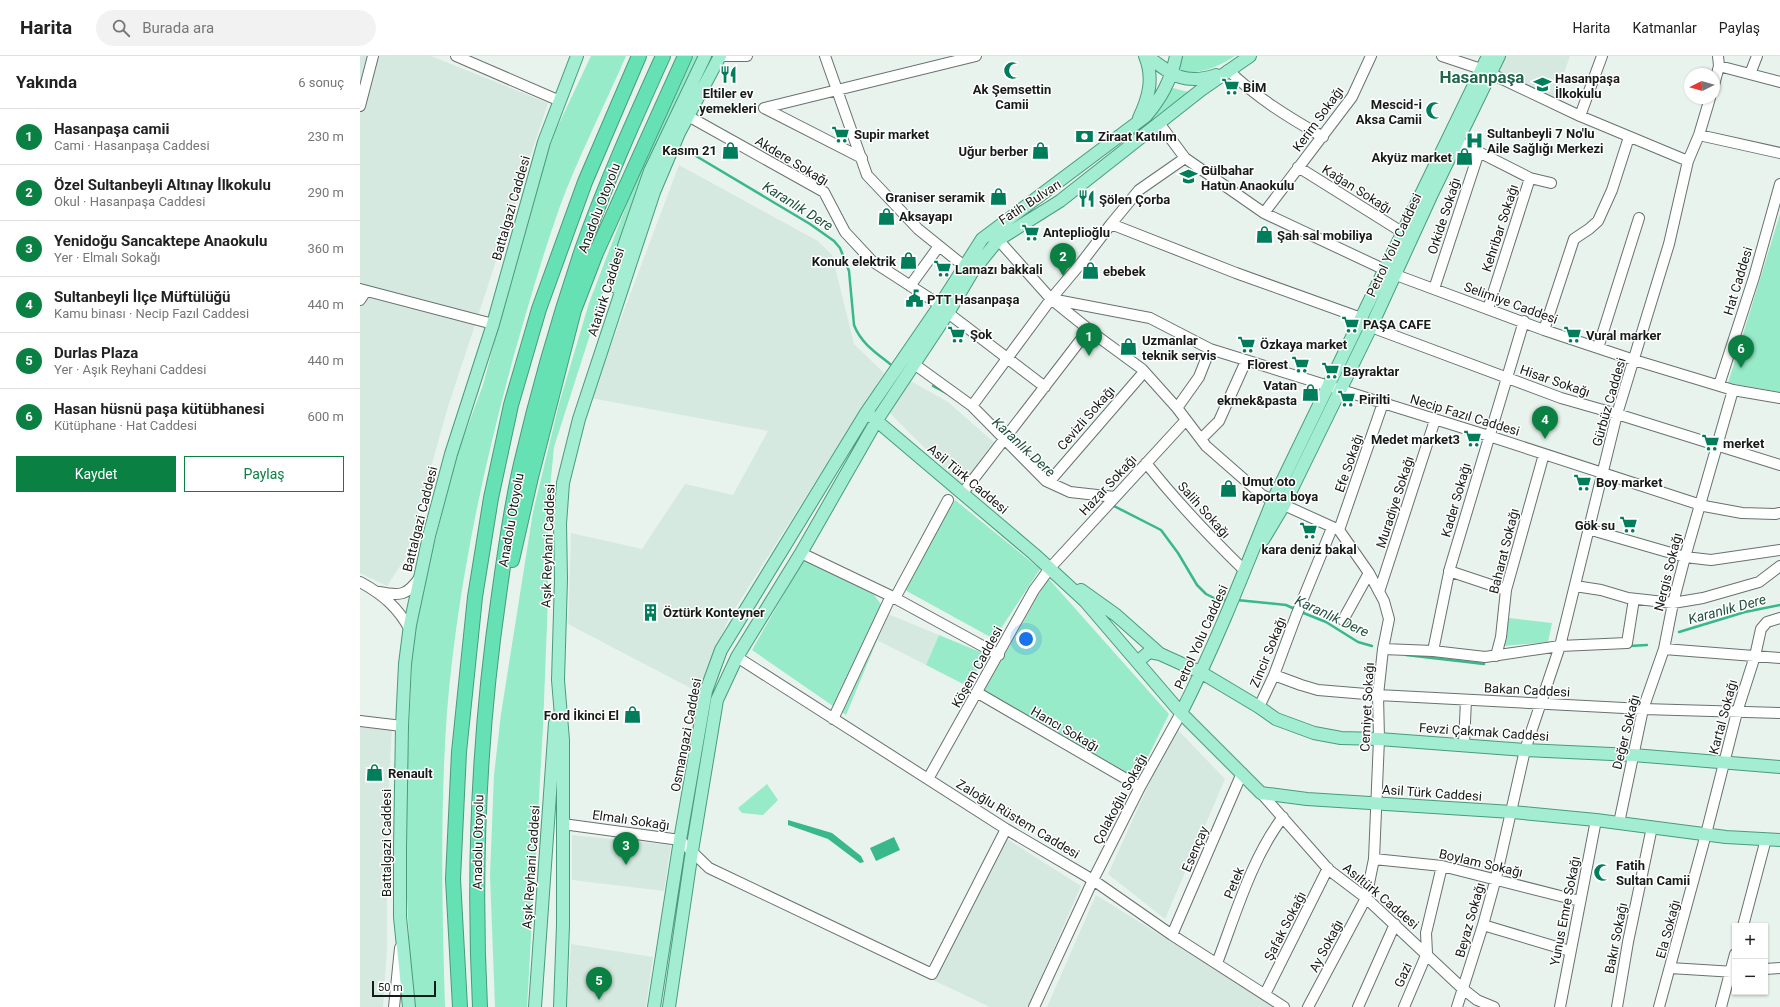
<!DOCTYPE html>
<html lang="tr">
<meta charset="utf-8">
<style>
:root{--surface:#fff;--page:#f2f2f2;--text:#222;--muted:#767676;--line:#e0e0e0;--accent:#0b8043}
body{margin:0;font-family:Roboto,sans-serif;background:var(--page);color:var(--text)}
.controls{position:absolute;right:12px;bottom:12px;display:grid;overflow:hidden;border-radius:0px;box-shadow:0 1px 3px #0004}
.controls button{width:36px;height:36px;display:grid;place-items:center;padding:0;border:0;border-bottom:1px solid var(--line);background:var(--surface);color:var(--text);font:20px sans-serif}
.compass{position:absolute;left:1324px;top:12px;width:36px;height:36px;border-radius:50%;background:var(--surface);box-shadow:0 1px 3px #0004;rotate:265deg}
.scale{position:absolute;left:12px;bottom:10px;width:64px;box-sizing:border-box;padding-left:4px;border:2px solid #161a18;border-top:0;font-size:11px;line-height:14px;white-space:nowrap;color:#161a18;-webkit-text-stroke:3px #fff;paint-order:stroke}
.you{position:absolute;left:666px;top:583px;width:14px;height:14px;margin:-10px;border:3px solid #fff;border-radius:50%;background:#1a73e8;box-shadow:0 0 0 6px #1a73e833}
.badge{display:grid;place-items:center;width:26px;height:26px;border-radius:50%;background:var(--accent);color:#fff;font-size:13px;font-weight:700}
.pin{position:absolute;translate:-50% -33px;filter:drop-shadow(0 1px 2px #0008)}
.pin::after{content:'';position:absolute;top:21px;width:14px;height:12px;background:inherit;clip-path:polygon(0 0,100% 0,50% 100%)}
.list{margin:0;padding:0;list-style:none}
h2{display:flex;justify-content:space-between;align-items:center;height:52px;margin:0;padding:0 16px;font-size:17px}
h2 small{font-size:13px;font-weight:400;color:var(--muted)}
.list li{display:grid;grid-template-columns:26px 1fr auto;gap:12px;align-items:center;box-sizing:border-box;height:56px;padding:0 16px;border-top:1px solid var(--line)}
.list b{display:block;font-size:15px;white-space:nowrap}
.list p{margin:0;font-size:13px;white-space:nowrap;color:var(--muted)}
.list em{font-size:13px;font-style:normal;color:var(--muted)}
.actions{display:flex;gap:8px;padding:12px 16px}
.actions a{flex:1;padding:9px 0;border:1px solid var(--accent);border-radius:0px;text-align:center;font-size:14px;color:var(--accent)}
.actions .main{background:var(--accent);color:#fff}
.icon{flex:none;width:22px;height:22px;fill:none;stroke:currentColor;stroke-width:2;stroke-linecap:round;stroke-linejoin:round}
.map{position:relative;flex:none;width:1420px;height:951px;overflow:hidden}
header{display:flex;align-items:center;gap:24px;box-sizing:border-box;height:56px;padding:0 20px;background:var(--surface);border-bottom:1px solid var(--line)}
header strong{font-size:19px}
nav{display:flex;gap:22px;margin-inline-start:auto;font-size:14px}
.search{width:280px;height:36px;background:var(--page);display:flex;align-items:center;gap:10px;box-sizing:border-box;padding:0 14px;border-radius:22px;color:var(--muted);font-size:15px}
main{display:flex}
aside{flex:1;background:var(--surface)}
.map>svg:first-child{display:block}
</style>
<header>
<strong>Harita</strong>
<div class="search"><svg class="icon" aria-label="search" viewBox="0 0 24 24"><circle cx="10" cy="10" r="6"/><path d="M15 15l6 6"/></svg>Burada ara</div>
<nav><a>Harita</a><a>Katmanlar</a><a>Paylaş</a></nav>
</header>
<main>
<aside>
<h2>Yakında<small>6 sonuç</small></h2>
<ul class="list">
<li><span class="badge">1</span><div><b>Hasanpaşa camii</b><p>Cami · Hasanpaşa Caddesi</p></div><em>230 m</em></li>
<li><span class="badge">2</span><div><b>Özel Sultanbeyli Altınay İlkokulu</b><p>Okul · Hasanpaşa Caddesi</p></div><em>290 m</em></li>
<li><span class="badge">3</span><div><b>Yenidoğu Sancaktepe Anaokulu</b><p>Yer · Elmalı Sokağı</p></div><em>360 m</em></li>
<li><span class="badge">4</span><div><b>Sultanbeyli İlçe Müftülüğü</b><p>Kamu binası · Necip Fazıl Caddesi</p></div><em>440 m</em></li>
<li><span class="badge">5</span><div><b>Durlas Plaza</b><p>Yer · Aşık Reyhani Caddesi</p></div><em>440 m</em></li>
<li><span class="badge">6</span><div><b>Hasan hüsnü paşa kütübhanesi</b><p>Kütüphane · Hat Caddesi</p></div><em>600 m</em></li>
</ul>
<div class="actions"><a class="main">Kaydet</a><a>Paylaş</a></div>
</aside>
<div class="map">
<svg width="1420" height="951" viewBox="0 0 1420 951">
<rect width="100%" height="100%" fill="#e8f3ee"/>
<path fill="#d5e9e0" d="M0 0H71L188 47 87 354 46 501 27 530 0 517Z
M1146 0H1210L1195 42 1137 16Z
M319 109 458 185 472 199 494 288 524 317 369 562 338 636 208 568 211 477 282 493 325 428 373 439 408 375 231 342Z
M547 323 588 346 636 388 604 432 526 353Z
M528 558 579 579 566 609 517 584Z
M0 669 32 672 27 762V893L23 951H0Z
M815 671 865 723 805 863 748 818Z
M212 779 311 789 304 835 212 824Z
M644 781 721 830 668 951H630L571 923Z
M736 839 916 951H687Z
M211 888 293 901 286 951H207Z"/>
<path fill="#97ebc9" d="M231 0H266C244 51 218 101 199 153 182 201 168 250 154 299 122 416 97 535 87 656 80 754 82 853 85 951H55L50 902 44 782 53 584 72 497 96 402 123 329 174 136 195 76Z
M334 0H340L299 81 278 129 194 391 188 452V542L183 671 167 951H135L130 819 134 719 141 658 173 456 199 348 229 247 275 127Z
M820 0H875C858 11 838 20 818 15Z
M809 31 828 36 785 69Z
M1420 158V336L1368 327Z
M595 444 680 513 634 583 543 533Z
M444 503 512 536 528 558 486 659 392 594Z
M688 522 809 658 776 725 624 635Z
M1149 562 1192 567 1188 586 1144 590Z
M579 579 625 598 609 631 566 609Z
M407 728 418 744 403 759 382 757 378 752Z"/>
<path fill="#39b78d" d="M428 764 472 777 501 800 504 806 500 807 468 783 428 769Z
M534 781 540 794 516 805 510 792Z"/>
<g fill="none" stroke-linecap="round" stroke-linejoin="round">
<path stroke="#39b78d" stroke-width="2.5" d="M331 97 450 168 474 185 480 192 489 215 494 269C501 287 515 296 530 308
M573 330 588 338
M752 449 801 474 818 497 837 529 846 538 856 543 868 544
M877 544 926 549 937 554
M941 556 966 566 998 586 1012 590
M1319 576 1385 556 1420 549
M1269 590 1287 589
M1046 599 1124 608"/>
<defs>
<path id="minor" d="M96 0 200 45
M360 0H387
M465 0 507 119 558 173 604 210
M1082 0 1121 13 1220 60 1328 105
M1359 10 1420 26
M868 14C897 42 928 61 963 81
M1390 18 1397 0
M1354 29 1359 10 1358 0
M0 50 13 0
M328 60 464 136 485 176 512 205 580 249
M1220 60 1242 0
M799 67 825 102 904 157 1036 219 1184 274 1274 304 1373 334 1420 342
M1339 79 1420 97
M1097 85 1170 122 1191 127
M502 102 404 52 616 0
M825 102 779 134 751 168 876 217 1001 262
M938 111 1042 176
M904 157 992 41 1011 0
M634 179 691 243 737 280 782 313 817 352 846 390 902 439 979 474
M550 230 579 190
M0 233 133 268
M1074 233 1119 96
M691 243 790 262 850 293 1129 380 1344 450 1382 457 1415 458 1420 457
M0 244 6 235
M1128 253 1170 122
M588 257 685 331
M1011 271 1201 342 1257 358 1420 409
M1184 274 1214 183 1229 173 1238 165 1252 134 1269 81
M1238 292 1279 162
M554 308 612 350 686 425 710 436 755 441
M1359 329 1394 221 1420 128
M612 350 691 243 722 206 751 168
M817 352 839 321 850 293
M841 383 859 365 886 305
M786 407C817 446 850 481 885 515
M689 426 784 316
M602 438 729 273
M1228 473 1325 501 1351 504 1420 494
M979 474 1023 347
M441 497 531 540 473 663
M1089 515 1146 534
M0 526C22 538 38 551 50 574
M1215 530 1241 534 1268 542 1313 547 1343 542 1399 526 1420 510
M19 536C40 540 47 540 60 521
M1019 536 1075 364
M531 540 639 599
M535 542 588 444
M983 564 1009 517
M1023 593 1073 595 1125 601 1200 590 1267 587 1274 543
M1304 593 1420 602
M1073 595 1090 512 1164 265
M1136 600 1141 581 1146 534 1184 398
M377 601 646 773 733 824 812 879 924 951
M914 619 941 629 958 634 1018 639 1283 653 1420 657
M618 637 780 731
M899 651 914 619 936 560 972 472
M0 665 42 670
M1104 688 1106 644
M568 723 674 534 690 512 826 364
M901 737 969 814 1006 842 1103 933 1117 944 1134 951
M1259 767 1283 653 1304 593 1313 547 1325 501 1373 334
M203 768 320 784 349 812 572 918 646 773
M1014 803 1082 810 1220 845
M1123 869 1210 895
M1383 870 1406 783
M812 879 882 717
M857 907C875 860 892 801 923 761
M1310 912 1375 916
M1405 913 1420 912
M905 938 968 812
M34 951 40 892
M674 951 733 824 780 731 821 657
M948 951 1006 842 1014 803 1019 683 1018 639 1023 593 1029 563 1024 545 1009 517 979 474
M998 951 1035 868
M1044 951 1067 897 1066 877 1082 810
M1097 951 1123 869 1136 822 1165 694 1200 590 1257 358 1309 188 1328 105 1339 79 1350 42
M1200 951 1236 764
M1257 951 1268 886 1292 771
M1299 951 1346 778 1377 656 1395 600 1401 573 1407 566 1420 562
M1361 951 1375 898"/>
<path id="major" d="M787 0C811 18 824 30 856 19
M779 62C789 41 794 22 785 0
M256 231 264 190 290 115 345 0
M511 360 674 498 725 545 821 657 901 737 947 743 1152 756 1236 764 1366 781 1420 784
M903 484 924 449 1011 271 1071 140 1139 0
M721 534 756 559 800 598 842 617 899 651 916 663 954 677 981 682 1019 683 1165 694 1273 699 1420 711
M778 607 782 602 789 596 800 598
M821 657C856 588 884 516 913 444L1128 0
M49 951 40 861V792L42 670 45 608 50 569 69 480 91 398 133 268 184 86 217 0
M175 951 195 667
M200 951 203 869V684L198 624 201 523 200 468 203 427 219 363 294 136 319 77 360 0
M294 951 320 784 346 635 361 594 506 357 580 249 622 183 786 60C802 41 811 24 816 0
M309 951 332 795 357 644 377 601 441 497 517 364 588 257 613 215 638 184 700 145 841 34 890 0"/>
<path id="highway" d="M152 504 171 421 214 254 236 197 325 0
M100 951 93 823 99 696 115 541 131 442 151 349 179 253 225 126 279 0
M120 951C113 813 119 676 139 539 145 495 151 451 161 408 178 335 199 262 223 191 246 126 275 62 303 0"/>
</defs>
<use href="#minor" stroke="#68726e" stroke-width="12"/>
<use href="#major" stroke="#4a9b7d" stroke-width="14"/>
<use href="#highway" stroke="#4a9b7d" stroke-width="16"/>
<use href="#minor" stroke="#fff" stroke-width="10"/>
<use href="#major" stroke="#a3edd2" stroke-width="12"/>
<use href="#highway" stroke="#66e1b4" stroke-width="14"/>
</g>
<defs>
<symbol id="mosque-bare" viewBox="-9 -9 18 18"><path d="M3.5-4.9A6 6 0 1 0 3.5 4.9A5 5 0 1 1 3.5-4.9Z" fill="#007e5c" stroke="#fff" stroke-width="2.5" paint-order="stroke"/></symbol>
<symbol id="restaurant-bare" viewBox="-9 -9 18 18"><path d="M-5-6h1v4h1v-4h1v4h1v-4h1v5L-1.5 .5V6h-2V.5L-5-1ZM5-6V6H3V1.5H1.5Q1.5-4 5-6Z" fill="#007e5c" stroke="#fff" stroke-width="2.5" paint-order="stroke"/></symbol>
<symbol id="school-bare" viewBox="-9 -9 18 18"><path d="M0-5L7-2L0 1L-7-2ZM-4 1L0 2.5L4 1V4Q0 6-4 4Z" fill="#007e5c" stroke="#fff" stroke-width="2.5" paint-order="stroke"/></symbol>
<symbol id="supermarket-bare" viewBox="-9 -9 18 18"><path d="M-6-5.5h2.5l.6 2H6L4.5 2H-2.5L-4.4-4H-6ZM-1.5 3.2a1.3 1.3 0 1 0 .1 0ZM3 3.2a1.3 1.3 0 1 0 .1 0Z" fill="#007e5c" stroke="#fff" stroke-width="2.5" paint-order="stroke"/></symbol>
<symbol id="bank-bare" viewBox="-9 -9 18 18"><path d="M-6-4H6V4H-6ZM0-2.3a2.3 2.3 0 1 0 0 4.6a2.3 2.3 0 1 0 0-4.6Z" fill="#007e5c" stroke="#fff" stroke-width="2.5" paint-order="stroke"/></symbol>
<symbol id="hospital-bare" viewBox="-9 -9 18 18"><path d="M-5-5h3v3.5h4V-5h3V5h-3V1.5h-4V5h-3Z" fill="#007e5c" stroke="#fff" stroke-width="2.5" paint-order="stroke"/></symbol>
<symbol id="shop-bare" viewBox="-9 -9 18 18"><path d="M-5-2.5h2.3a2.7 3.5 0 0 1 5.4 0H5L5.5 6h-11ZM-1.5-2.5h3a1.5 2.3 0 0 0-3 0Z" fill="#007e5c" stroke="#fff" stroke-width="2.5" paint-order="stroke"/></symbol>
<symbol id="civic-bare" viewBox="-9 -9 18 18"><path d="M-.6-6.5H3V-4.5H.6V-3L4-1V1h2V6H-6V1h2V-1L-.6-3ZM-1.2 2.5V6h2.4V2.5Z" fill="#007e5c" stroke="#fff" stroke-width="2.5" paint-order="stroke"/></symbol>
<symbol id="building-bare" viewBox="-9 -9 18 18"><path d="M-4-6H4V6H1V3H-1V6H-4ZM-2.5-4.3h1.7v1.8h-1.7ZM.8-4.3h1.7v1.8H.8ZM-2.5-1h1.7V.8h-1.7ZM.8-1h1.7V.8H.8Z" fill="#007e5c" stroke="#fff" stroke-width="2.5" paint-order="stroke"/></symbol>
</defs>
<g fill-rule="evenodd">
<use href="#mosque-bare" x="640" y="2" width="25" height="25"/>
<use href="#restaurant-bare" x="356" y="6" width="25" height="25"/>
<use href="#school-bare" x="1170" y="16" width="25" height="25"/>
<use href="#supermarket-bare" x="858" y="18" width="25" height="25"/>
<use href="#mosque-bare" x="1062" y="42" width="25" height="25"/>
<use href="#supermarket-bare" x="468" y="66" width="25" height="25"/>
<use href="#bank-bare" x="712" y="68" width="25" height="25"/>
<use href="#hospital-bare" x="1102" y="72" width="25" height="25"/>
<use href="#shop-bare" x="358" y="82" width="25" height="25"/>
<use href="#shop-bare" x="668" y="82" width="25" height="25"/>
<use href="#shop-bare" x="1092" y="88" width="25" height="25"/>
<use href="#school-bare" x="816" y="108" width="25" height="25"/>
<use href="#shop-bare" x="626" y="128" width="25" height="25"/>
<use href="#restaurant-bare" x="714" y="130" width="25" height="25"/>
<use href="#shop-bare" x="514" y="148" width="25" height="25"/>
<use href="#supermarket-bare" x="658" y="164" width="25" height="25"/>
<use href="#shop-bare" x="892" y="166" width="25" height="25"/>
<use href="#shop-bare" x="536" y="192" width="25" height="25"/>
<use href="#supermarket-bare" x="570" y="200" width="25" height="25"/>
<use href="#shop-bare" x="718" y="202" width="25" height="25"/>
<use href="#civic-bare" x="542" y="230" width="25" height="25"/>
<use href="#supermarket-bare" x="978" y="256" width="25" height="25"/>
<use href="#supermarket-bare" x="584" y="266" width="25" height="25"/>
<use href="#supermarket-bare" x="1200" y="266" width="25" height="25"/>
<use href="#supermarket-bare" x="874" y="276" width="25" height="25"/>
<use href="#shop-bare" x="756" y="278" width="25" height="25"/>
<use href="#supermarket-bare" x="928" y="296" width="25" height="25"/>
<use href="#supermarket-bare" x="958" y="302" width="25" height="25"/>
<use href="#shop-bare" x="938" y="324" width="25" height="25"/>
<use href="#supermarket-bare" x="974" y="330" width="25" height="25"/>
<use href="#supermarket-bare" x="1100" y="370" width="25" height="25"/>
<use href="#supermarket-bare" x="1338" y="374" width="25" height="25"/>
<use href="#supermarket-bare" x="1210" y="414" width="25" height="25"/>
<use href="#shop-bare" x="856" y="420" width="25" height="25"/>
<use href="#supermarket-bare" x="1256" y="456" width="25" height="25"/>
<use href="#supermarket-bare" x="936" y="462" width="25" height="25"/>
<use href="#building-bare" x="278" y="544" width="25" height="25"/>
<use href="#shop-bare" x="260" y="646" width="25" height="25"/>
<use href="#shop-bare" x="2" y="704" width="25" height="25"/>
<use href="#mosque-bare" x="1230" y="804" width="25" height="25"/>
</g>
<g text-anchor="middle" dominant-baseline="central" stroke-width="3" stroke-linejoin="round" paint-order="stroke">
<g font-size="13" font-weight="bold" fill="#161a18" stroke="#fff" text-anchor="start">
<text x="1195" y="22">Hasanpaşa<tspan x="1195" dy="15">İlkokulu</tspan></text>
<text x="883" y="31">BİM</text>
<text x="652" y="33" text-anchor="middle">Ak Şemsettin<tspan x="652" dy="15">Camii</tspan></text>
<text x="368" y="37" text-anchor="middle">Eltiler ev<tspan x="368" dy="15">yemekleri</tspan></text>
<text x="1062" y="48" text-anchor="end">Mescid-i<tspan x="1062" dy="15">Aksa Camii</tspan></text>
<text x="1127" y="77">Sultanbeyli 7 No'lu<tspan x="1127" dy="15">Aile Sağlığı Merkezi</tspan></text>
<text x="494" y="78">Supir market</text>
<text x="738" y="80">Ziraat Katılım</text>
<text x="357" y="94" text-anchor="end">Kasım 21</text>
<text x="668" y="95" text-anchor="end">Uğur berber</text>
<text x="1092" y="101" text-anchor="end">Akyüz market</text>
<text x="841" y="114">Gülbahar<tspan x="841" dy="15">Hatun Anaokulu</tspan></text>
<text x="625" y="141" text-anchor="end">Graniser seramik</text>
<text x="739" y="143">Şölen Çorba</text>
<text x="539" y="160">Aksayapı</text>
<text x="683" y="176">Anteplioğlu</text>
<text x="917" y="179">Şah sal mobiliya</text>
<text x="536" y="205" text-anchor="end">Konuk elektrik</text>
<text x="595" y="213">Lamazı bakkali</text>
<text x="743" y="215">ebebek</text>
<text x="567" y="243">PTT Hasanpaşa</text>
<text x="1003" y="268">PAŞA CAFE</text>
<text x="610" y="278">Şok</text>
<text x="1226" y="279">Vural marker</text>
<text x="782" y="284">Uzmanlar<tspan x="782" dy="15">teknik servis</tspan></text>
<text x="900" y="288">Özkaya market</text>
<text x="928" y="308" text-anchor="end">Florest</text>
<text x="983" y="315">Bayraktar</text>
<text x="937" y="329" text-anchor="end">Vatan<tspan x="937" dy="15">ekmek&amp;pasta</tspan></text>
<text x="999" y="343">Pirilti</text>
<text x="1100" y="383" text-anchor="end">Medet market3</text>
<text x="1363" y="387">merket</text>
<text x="882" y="425">Umut oto<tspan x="882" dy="15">kaporta boya</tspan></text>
<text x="1236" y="426">Boy market</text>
<text x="1255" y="469" text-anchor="end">Gök su</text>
<text x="949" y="493" text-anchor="middle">kara deniz bakal</text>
<text x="303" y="556">Öztürk Konteyner</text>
<text x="259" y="659" text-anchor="end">Ford İkinci El</text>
<text x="28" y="717">Renault</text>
<text x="1256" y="809">Fatih<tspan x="1256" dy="15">Sultan Camii</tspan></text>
</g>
<g font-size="13" fill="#161a18" stroke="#fff">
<text transform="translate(958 63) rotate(-54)">Kerim Sokağı</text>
<text transform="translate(432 105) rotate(31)">Akdere Sokağı</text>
<text transform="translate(997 133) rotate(32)">Kağan Sokağı</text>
<text transform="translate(670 146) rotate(-33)">Fatih Bulvarı</text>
<text transform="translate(151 152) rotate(-74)">Battalgazi Caddesi</text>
<text transform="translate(239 152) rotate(-69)">Anadolu Otoyolu</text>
<text transform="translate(1084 160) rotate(-72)">Orkide Sokağı</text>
<text transform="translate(1140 172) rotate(-72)">Kehribar Sokağı</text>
<text transform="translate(1034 189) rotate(-65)">Petrol Yolu Caddesi</text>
<text transform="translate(1378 225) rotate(-73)">Hat Caddesi</text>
<text transform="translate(246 236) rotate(-72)">Atatürk Caddesi</text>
<text transform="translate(1151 247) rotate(20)">Selimiye Caddesi</text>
<text transform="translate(1195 325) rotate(19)">Hisar Sokağı</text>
<text transform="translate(1249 346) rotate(-74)">Gürbüz Caddesi</text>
<text transform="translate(1105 359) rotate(17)">Necip Fazıl Caddesi</text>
<text transform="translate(726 362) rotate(-49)">Cevizli Sokağı</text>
<text transform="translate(989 407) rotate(-71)">Efe Sokağı</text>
<text transform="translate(608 423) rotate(40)">Asil Türk Caddesi</text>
<text transform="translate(748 429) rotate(-47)">Hazar Sokağı</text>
<text transform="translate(1096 444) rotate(-74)">Kader Sokağı</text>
<text transform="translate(1035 446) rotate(-72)">Muradiye Sokağı</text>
<text transform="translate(844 454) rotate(48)">Salih Sokağı</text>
<text transform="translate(60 463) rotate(-76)">Battalgazi Caddesi</text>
<text transform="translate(151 464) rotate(-80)">Anadolu Otoyolu</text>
<text transform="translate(188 490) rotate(-88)">Aşık Reyhani Caddesi</text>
<text transform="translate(1144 495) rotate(-76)">Baharat Sokağı</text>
<text transform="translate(1308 516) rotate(-76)">Nergis Sokağı</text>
<text transform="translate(841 581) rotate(-66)">Petrol Yolu Caddesi</text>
<text transform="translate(908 596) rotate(-68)">Zincir Sokağı</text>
<text transform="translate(617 611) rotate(-61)">Köşem Caddesi</text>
<text transform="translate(1167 634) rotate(3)">Bakan Caddesi</text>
<text transform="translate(1007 651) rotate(-87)">Cemiyet Sokağı</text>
<text transform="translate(1363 661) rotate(-75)">Kartal Sokağı</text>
<text transform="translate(705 673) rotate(30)">Hancı Sokağı</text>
<text transform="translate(1124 676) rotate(4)">Fevzi Çakmak Caddesi</text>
<text transform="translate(1266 676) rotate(-76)">Değer Sokağı</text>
<text transform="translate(326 679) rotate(-79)">Osmangazi Caddesi</text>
<text transform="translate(1072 737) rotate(4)">Asil Türk Caddesi</text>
<text transform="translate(760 743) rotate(-62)">Çolakoğlu Sokağı</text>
<text transform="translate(658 763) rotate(31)">Zaloğlu Rüstem Caddesi</text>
<text transform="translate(271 764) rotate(8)">Elmalı Sokağı</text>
<text transform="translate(118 786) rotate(-89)">Anadolu Otoyolu</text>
<text transform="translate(26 787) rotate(-90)">Battalgazi Caddesi</text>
<text transform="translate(835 793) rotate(-67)">Esençay</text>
<text transform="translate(1121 807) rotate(13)">Boylam Sokağı</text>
<text transform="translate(171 811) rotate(-86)">Aşık Reyhani Caddesi</text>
<text transform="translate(874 827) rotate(-68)">Petek</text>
<text transform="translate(1021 840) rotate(40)">Asıltürk Caddesi</text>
<text transform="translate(1205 855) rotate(-79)">Yunus Emre Sokağı</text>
<text transform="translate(1110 864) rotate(-74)">Beyaz Sokağı</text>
<text transform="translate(925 870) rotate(-63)">Şafak Sokağı</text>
<text transform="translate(1308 873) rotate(-75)">Ela Sokağı</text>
<text transform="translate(1256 882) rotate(-79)">Bakır Sokağı</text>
<text transform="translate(966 890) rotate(-62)">Ay Sokağı</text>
<text transform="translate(1043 919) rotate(-67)">Gazi</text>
</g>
<g font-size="14" font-style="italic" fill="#1f513f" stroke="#fff">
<text transform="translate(438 150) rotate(32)">Karanlık Dere</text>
<text transform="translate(664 391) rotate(43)">Karanlık Dere</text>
<text transform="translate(1367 553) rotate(-15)">Karanlık Dere</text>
<text transform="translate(972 560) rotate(25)">Karanlık Dere</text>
</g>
<g font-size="17" font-weight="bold" fill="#20664e" stroke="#fff">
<text x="1122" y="21">Hasanpaşa</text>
</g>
</g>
</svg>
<div class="controls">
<button>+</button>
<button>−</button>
</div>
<svg class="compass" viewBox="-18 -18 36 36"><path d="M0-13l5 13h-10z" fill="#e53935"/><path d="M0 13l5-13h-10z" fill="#767676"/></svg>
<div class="scale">50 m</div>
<div class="you"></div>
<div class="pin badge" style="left:729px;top:300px">1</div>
<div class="pin badge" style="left:703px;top:220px">2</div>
<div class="pin badge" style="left:266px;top:809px">3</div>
<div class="pin badge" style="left:1185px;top:383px">4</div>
<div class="pin badge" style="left:239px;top:944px">5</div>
<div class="pin badge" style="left:1381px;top:312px">6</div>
</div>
</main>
